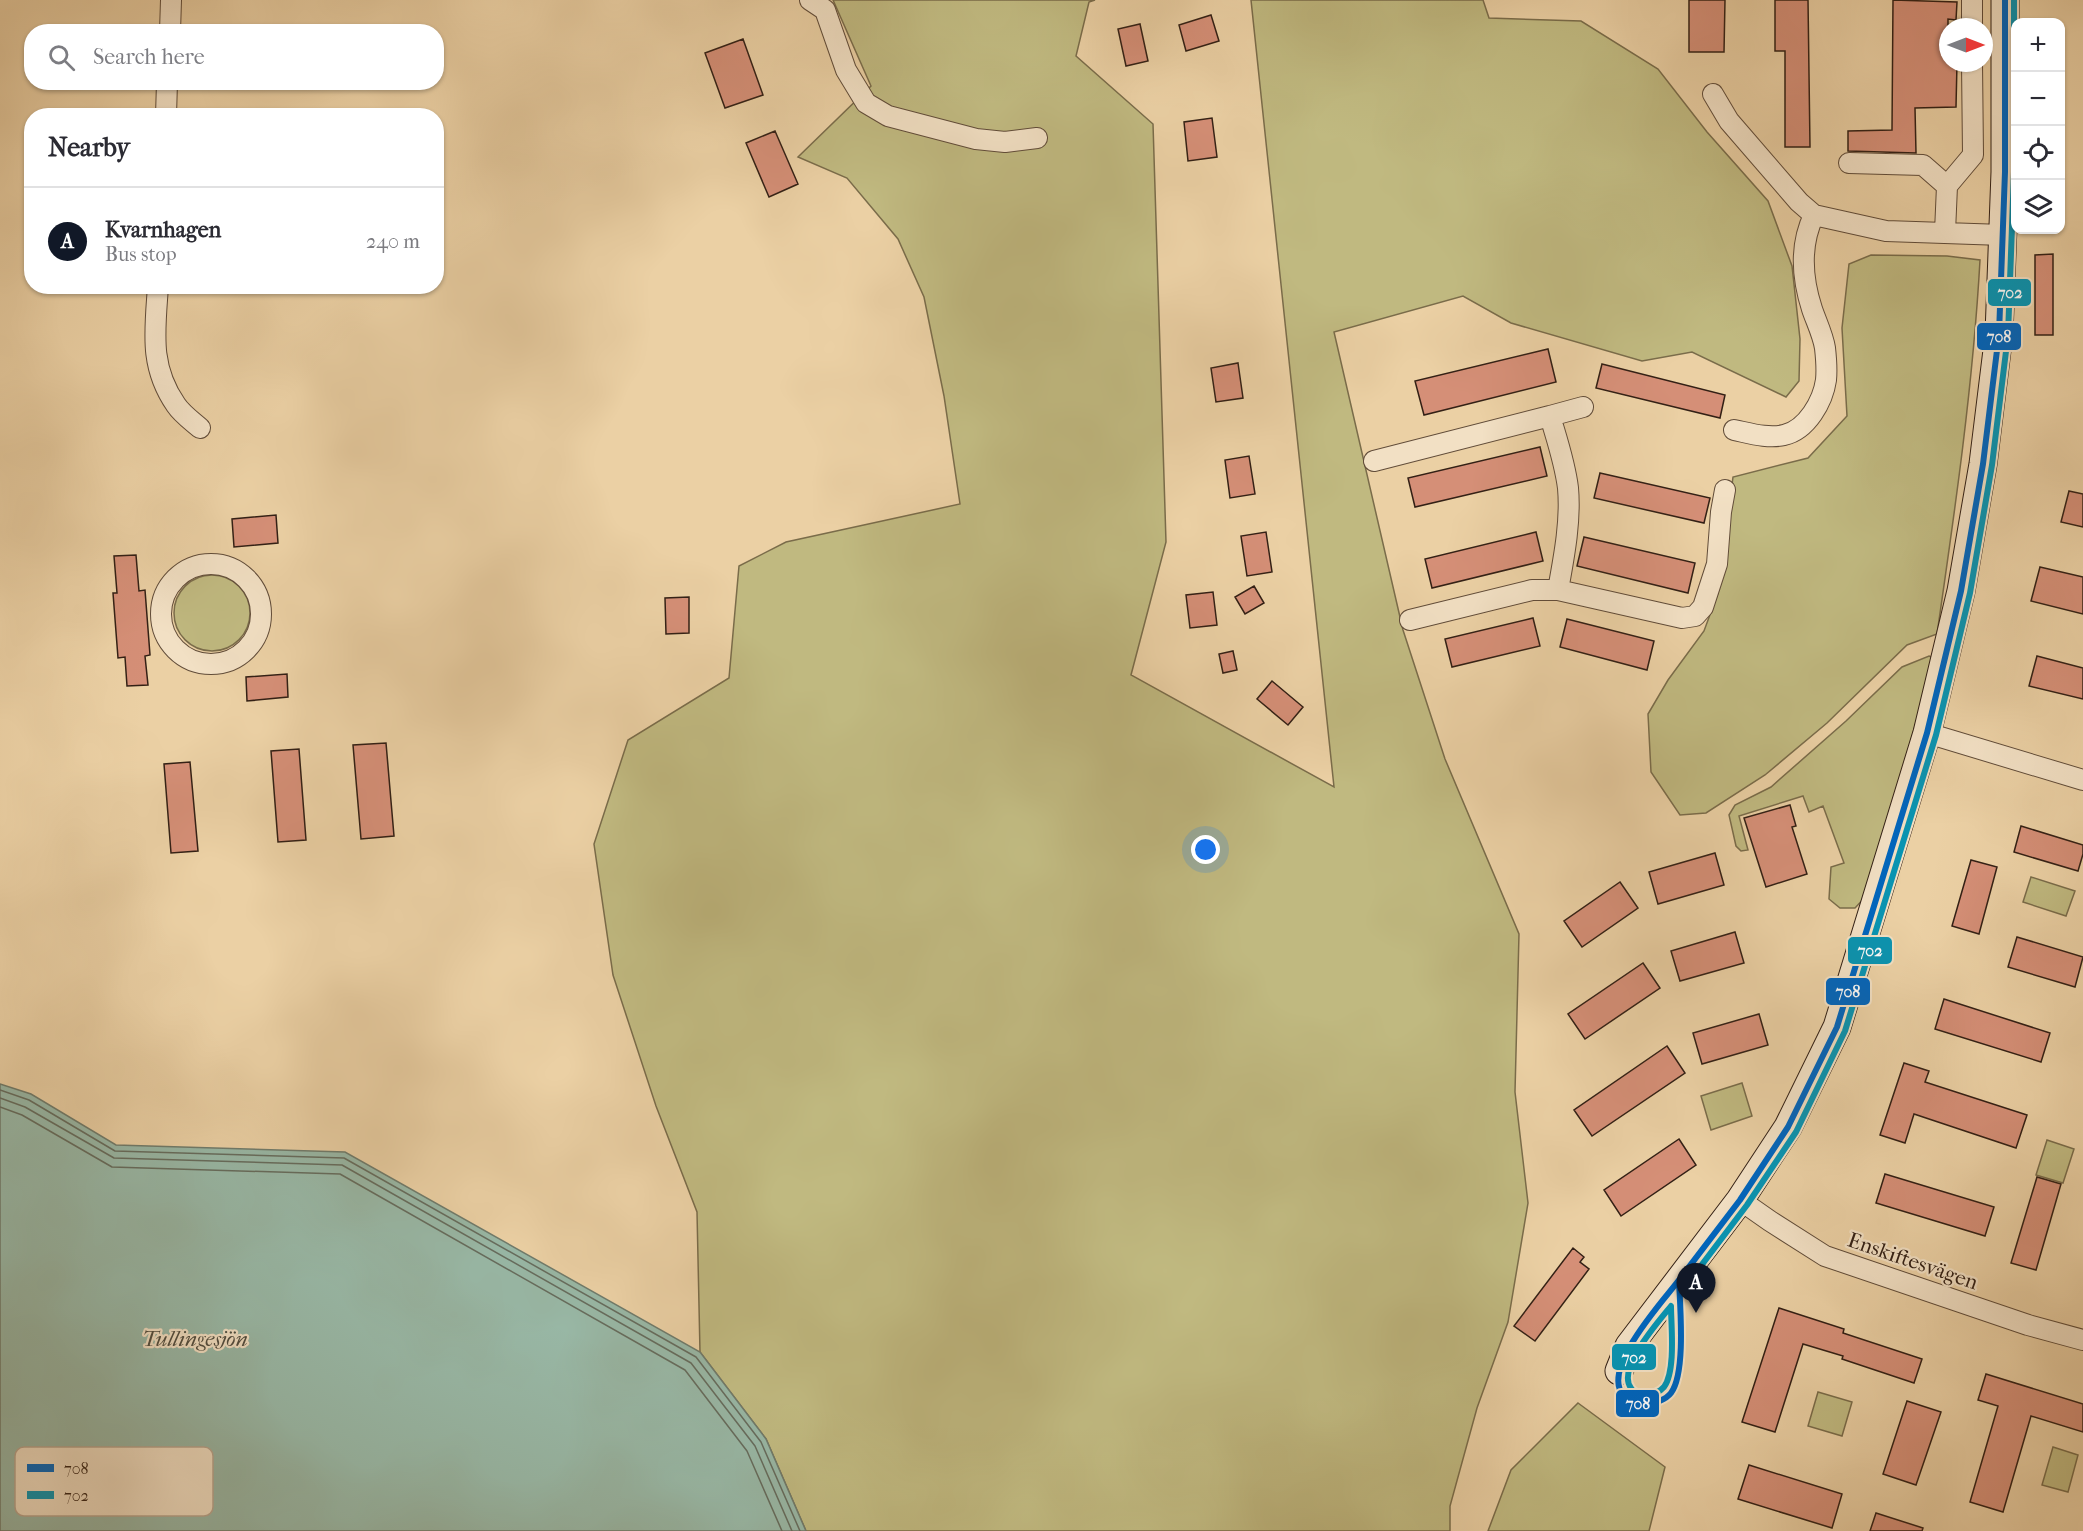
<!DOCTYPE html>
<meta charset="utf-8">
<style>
:root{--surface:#fff;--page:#f2f2f3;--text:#2b2b33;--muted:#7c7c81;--line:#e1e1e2;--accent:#111827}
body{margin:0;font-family:"IM FELL French Canon",serif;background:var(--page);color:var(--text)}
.controls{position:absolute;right:18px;top:18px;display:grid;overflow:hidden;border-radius:12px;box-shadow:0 2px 4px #0004}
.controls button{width:54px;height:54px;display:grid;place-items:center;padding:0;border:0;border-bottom:2px solid var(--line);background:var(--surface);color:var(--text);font:30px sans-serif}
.compass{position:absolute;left:1939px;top:18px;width:54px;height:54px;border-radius:50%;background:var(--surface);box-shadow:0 2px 4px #0004;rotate:90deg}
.you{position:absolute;left:1206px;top:850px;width:21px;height:21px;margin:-15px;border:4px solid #fff;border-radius:50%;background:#1a73e8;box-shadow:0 0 0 9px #1a73e833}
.badge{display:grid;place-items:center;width:39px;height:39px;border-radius:50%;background:var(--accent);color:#fff;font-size:20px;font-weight:700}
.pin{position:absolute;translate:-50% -50px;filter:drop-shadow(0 2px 3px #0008)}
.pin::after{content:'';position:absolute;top:32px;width:21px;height:18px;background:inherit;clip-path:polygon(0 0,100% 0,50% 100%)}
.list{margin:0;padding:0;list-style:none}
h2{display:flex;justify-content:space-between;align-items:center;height:78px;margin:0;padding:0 24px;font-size:26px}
h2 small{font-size:20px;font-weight:400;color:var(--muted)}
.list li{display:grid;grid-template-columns:39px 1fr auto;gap:18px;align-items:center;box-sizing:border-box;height:108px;padding:0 24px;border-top:2px solid var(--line)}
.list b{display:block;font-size:22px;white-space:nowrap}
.list p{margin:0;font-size:20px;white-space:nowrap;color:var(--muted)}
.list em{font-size:20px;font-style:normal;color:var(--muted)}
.icon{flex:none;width:33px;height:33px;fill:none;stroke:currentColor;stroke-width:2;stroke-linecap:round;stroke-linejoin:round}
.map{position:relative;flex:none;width:2083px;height:1531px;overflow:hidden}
.search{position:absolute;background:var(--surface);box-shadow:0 2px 4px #0004;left:24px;top:24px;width:420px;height:66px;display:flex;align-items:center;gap:15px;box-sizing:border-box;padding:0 21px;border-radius:24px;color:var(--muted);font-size:22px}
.panel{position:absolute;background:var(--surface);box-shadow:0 2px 4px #0004;left:24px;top:108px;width:420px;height:186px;border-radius:24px}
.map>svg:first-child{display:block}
</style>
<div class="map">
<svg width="2083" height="1531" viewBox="0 0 2083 1531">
<rect width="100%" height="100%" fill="#ebd0a4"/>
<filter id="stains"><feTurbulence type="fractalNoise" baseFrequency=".00333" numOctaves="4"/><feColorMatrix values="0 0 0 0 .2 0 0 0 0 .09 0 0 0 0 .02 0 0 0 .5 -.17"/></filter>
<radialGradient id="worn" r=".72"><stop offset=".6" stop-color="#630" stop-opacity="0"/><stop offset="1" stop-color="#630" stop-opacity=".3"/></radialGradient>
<path fill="#c0b980" stroke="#7a6c4a" stroke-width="1.5" d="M833 0H1095L1089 2 1076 56 1153 124 1166 542 1131 675 1334 787 1251 0H1483L1489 18 1581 21 1658 69 1707 132 1768 201 1792 266 1800 339 1799 381 1786 397 1692 352 1642 361 1511 323 1463 296 1334 332 1403 630 1445 759 1519 934 1515 1092 1528 1203 1508 1322 1477 1408 1450 1506V1531H806L766 1439 700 1352 697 1212 656 1106 613 975 594 844 628 740 729 678 739 566 786 542 960 504 944 396 924 297 898 239 847 178 798 157 871 86Z
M1871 255 1947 256 1980 260C1973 386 1955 510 1937 634L1907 645 1827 723 1765 775 1706 813 1680 815 1651 772 1648 714 1668 680 1704 631 1718 593 1733 477 1808 458 1847 416 1842 328 1849 264Z
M174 613a38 38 0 1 1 76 0a38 38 0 1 1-76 0Z
M1929 656 1934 658 1868 894 1855 908H1840L1829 899 1831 867 1844 863 1823 806 1809 812 1803 796 1739 816 1748 850 1741 851 1736 846 1729 815 1735 805 1771 787 1846 721 1902 667Z
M2031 877 2075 891 2066 916 2023 902Z
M1742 1083 1752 1116 1711 1130 1701 1096Z
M2047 1140 2074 1149 2063 1183 2036 1175Z
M1818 1392 1852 1402 1842 1436 1808 1426Z
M1578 1403 1665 1467 1649 1531H1488L1511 1470Z
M2053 1447 2078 1455 2068 1492 2042 1485Z"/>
<path fill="#98b7a5" stroke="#707b6b" stroke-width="1.5" d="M0 1084 31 1094 116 1145 345 1152 700 1352 766 1439 806 1531H0Z"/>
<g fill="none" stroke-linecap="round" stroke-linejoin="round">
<path stroke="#666c5d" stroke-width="1.5" d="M0 1090 29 1100 115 1151 344 1158 696 1357 761 1442 800 1531
M0 1098 25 1107 114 1158 342 1165 691 1363 755 1446 792 1531
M0 1107 22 1115 112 1167 340 1174 685 1370 747 1451 782 1531"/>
</g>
<path fill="#d58f77" stroke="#332015" stroke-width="1.5" d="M1689 0H1725L1724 52H1689Z
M1775 0H1808L1810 147H1785V51H1775Z
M1893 0 1957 2 1956 20 1948 19V63H1957L1956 107 1915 108 1916 153 1848 151V131L1892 130Z
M1211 15 1219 41 1186 51 1179 25Z
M1140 24 1148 61 1126 66 1118 29Z
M743 39 763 95 725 108 705 53Z
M1212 118 1217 157 1188 161 1184 122Z
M775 131 798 184 769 197 746 143Z
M2053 254V335H2035V255Z
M1548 349 1556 382 1424 415 1415 381Z
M1238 363 1243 398 1216 402 1211 368Z
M1602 364 1725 395 1720 418 1596 388Z
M1540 447 1547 476 1415 507 1408 478Z
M1249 456 1255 494 1230 498 1225 460Z
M1600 473 1710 498 1704 523 1594 498Z
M2069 491 2083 494V527L2061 522Z
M276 515 278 543 234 547 232 519Z
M1266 532 1272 572 1247 576 1241 536Z
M1536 532 1543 561 1432 588 1425 559Z
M1584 537 1695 563 1688 593 1577 566Z
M136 555 139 591 145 590 150 655 145 656 148 685 127 686 125 657 118 658 113 593H117L114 556Z
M2040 567 2083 577V614L2031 601Z
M1254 586 1264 603 1245 614 1235 597Z
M1213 592 1217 625 1190 628 1186 595Z
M689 597V633L666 634 665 598Z
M1533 618 1540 646 1452 667 1445 639Z
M1567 619 1654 641 1647 670 1560 647Z
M1233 651 1237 670 1223 673 1219 654Z
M2037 656 2083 668V699L2029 686Z
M287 674 288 697 247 701 246 677Z
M1272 681 1303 707 1288 725 1257 699Z
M386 743 394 836 361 839 353 745Z
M299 749 306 840 278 842 271 751Z
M190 762 198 851 171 853 164 764Z
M1790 805 1796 826 1792 827 1807 874 1766 887 1744 818Z
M2021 826 2083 845V854L2078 871 2014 852Z
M1715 853 1724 885 1658 904 1649 872Z
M1971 860 1997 867 1979 934 1952 926Z
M1620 882 1638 908 1582 947 1564 921Z
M1735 932 1744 963 1680 981 1671 951Z
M2017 937 2083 957 2075 987 2008 967Z
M1643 963 1660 988 1585 1039 1568 1014Z
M1944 999 2050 1033 2041 1062 1935 1029Z
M1759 1014 1768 1045 1702 1064 1693 1033Z
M1667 1046 1685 1073 1592 1136 1574 1110Z
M1904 1063 1929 1071 1925 1082 2027 1115 2016 1148 1914 1114 1905 1143 1880 1135Z
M1679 1139 1696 1165 1621 1216 1604 1190Z
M1885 1174 1994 1207 1985 1236 1876 1203Z
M2037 1177 2061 1184 2036 1270 2011 1263Z
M1573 1248 1584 1257 1580 1262 1589 1269 1535 1341 1514 1326Z
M1779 1308 1844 1329 1843 1333 1922 1359 1914 1383 1842 1359 1843 1356 1803 1344 1775 1432 1742 1422Z
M1986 1374 2083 1404V1432L2031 1416 2003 1512 1970 1502 1998 1406 1978 1400Z
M1907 1401 1941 1412 1916 1485 1883 1474Z
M1749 1465 1842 1494 1832 1528 1738 1499Z
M1876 1513 1923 1528 1922 1531H1870Z"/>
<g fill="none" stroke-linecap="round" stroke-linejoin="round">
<defs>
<path id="street" d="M810 0 825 10 846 70 866 103 888 116 976 139 1005 142 1037 138
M1972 0V27
M170 32 171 0
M1713 94 1729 121 1799 202 1814 215 1886 231 2003 235
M166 116 167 82
M1849 163 1923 165 1947 186
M1945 232 1947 186 1973 155 1972 63
M158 286C155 331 149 366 176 405 182 414 192 421 200 428
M1550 416 1583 407
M1734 430C1749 433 1768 439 1784 435 1807 430 1823 401 1826 380 1827 370 1826 357 1825 348 1823 335 1816 321 1812 309 1802 278 1800 244 1814 215
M1374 461 1550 416C1557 440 1565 463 1568 488 1571 521 1564 557 1558 590
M161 614a50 50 0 1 1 100 0a50 50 0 1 1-100 0Z
M1410 620 1532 590H1558L1682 618 1695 616 1703 607 1717 564 1721 512 1725 490
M1927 733 2083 780
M1740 1200 1770 1221 1825 1256 2028 1325 2083 1340"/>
<path id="secondary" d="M1619 1371 1629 1346 1740 1200 1788 1127 1837 1027 1927 733 1961 591 1983 464 1999 334 2005 172V0"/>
</defs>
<use href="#street" stroke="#614c39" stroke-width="22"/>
<use href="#secondary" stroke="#332015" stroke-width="29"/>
<use href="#street" stroke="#f2e0c4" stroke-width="20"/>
<use href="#secondary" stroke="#f2e0c4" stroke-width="27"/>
<defs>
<path id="bus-1" d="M1679 1280C1680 1306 1686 1373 1671 1393 1664 1402 1651 1404 1641 1405 1636 1403 1628 1400 1624 1396 1599 1370 1663 1301 1679 1280Z
M1679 1280 1740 1200 1788 1127 1837 1027 1927 733 1961 591 1983 464 1999 334 2005 172V0"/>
<path id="bus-2" d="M1688 1283 1747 1205 1796 1132 1845 1031 1936 735 1970 593 1992 465 2008 335 2014 172V0
M1671 1306C1671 1325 1676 1371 1664 1387 1659 1393 1650 1395 1643 1396 1639 1394 1633 1392 1631 1388 1616 1369 1659 1321 1671 1306Z"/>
</defs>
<use href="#bus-1" stroke="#f2e0c4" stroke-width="10"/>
<use href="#bus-2" stroke="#f2e0c4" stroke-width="10"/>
<use href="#bus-1" stroke="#0065bd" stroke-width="6"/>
<use href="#bus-2" stroke="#0894b2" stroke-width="6"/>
</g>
<g text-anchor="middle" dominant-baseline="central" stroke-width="4.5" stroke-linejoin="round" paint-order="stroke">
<g font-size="21" fill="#332015" stroke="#f2e0c4">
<text transform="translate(1913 1261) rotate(19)">Enskiftesvägen</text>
</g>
<g font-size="22" font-style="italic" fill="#514d40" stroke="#f2e0c4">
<text x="195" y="1339">Tullingesjön</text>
</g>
</g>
<rect x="15" y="1447" width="198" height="69" rx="9" fill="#f2e0c4" stroke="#b9a690" stroke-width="1.5"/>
<rect x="27" y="1464" width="27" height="8" fill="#0065bd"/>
<rect x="27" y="1491" width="27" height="8" fill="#0894b2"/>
<g font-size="16" fill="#332015">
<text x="64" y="1474">708</text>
<text x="64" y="1501">702</text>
</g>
<g stroke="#f2e0c4" stroke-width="2">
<rect x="1987" y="278" width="45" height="29" rx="6" fill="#0894b2"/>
<rect x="1976" y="322" width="46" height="29" rx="6" fill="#0065bd"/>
<rect x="1847" y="936" width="46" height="29" rx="6" fill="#0894b2"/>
<rect x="1825" y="977" width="46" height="29" rx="6" fill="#0065bd"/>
<rect x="1611" y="1343" width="46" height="28" rx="6" fill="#0894b2"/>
<rect x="1615" y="1389" width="45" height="29" rx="6" fill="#0065bd"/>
</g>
<g font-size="16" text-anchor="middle" font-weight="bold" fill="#fff">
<text x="2010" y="298">702</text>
<text x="1999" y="342">708</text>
<text x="1870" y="956">702</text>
<text x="1848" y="997">708</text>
<text x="1634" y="1363">702</text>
<text x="1638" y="1409">708</text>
</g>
<rect width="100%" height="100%" filter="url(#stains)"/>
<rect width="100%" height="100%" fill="url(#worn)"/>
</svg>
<div class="controls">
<button>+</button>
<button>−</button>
<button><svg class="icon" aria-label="locate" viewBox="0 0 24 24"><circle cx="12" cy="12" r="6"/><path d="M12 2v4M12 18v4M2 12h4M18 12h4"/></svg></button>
<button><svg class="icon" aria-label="layers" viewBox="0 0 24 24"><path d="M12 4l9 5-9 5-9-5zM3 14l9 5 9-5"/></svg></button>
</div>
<svg class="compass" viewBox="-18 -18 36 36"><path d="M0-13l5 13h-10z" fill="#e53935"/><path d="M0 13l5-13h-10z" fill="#7c7c81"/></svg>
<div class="you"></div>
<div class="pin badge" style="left:1696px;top:1313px">A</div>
<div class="search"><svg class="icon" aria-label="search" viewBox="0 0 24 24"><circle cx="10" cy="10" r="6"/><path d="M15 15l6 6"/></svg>Search here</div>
<section class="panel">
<h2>Nearby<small></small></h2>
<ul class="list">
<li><span class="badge">A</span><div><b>Kvarnhagen</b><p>Bus stop</p></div><em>240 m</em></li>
</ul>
</section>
</div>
